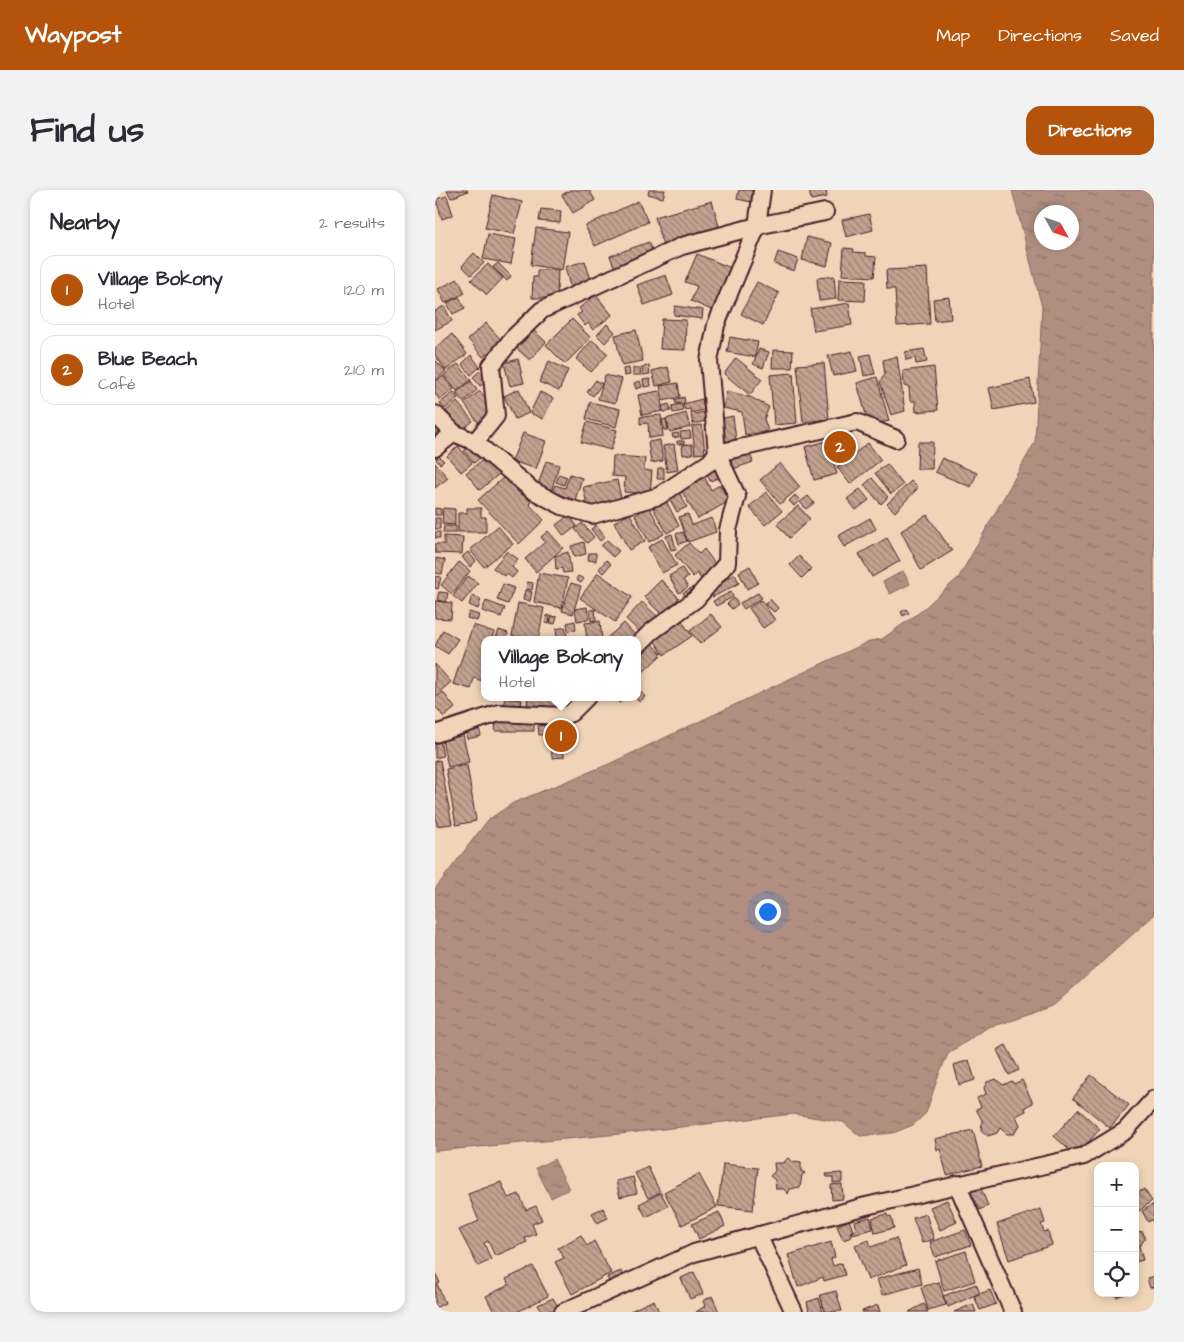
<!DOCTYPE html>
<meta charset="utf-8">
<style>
:root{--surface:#fff;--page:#f2f2f3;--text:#2b2b33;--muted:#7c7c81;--line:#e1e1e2;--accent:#b45309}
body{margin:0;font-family:"Architects Daughter",sans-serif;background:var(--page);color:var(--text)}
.controls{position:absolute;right:15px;bottom:15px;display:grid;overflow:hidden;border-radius:10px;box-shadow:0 2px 8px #0003}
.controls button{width:45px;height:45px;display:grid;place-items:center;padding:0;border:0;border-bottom:1px solid var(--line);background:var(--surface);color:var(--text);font:25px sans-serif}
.compass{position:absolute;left:599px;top:15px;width:45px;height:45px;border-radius:50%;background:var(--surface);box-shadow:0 2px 8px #0003;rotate:130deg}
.you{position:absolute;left:332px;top:721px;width:18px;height:18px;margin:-12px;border:4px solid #fff;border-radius:50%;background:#1a73e8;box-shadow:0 0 0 8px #1a73e833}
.badge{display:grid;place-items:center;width:32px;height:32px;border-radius:50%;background:var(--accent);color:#fff;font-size:16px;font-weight:700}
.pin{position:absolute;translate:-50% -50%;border:2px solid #fff;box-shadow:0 1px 5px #0006}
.popup{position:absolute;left:46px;top:446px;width:160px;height:65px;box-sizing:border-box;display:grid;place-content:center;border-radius:10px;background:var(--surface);filter:drop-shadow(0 1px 4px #0005);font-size:16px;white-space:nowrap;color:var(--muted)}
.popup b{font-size:19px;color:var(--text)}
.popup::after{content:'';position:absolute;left:50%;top:100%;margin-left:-10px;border:10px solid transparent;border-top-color:var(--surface)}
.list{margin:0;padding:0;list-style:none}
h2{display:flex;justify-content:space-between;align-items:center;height:65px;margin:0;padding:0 20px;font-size:21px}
h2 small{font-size:16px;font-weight:400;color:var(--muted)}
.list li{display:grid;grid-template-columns:32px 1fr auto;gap:15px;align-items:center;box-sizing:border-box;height:70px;margin:0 10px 10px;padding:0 10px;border:1px solid var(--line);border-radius:15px}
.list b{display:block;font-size:19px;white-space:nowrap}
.list p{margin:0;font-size:16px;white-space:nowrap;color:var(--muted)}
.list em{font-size:16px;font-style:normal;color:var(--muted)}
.icon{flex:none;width:28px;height:28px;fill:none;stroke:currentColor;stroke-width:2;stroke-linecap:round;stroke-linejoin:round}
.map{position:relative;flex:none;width:719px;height:1122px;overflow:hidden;border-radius:15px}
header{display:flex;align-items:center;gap:30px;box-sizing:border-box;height:70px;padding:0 25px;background:var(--accent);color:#fff}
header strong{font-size:24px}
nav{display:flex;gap:28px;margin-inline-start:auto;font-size:18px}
.intro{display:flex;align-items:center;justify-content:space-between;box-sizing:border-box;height:120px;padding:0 30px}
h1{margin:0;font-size:35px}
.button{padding:12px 22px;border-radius:15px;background:var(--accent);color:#fff;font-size:18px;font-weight:700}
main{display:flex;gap:30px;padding:0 30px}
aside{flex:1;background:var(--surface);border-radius:15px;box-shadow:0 2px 8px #0003}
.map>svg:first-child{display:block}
</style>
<header>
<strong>Waypost</strong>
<nav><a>Map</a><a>Directions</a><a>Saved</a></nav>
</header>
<div class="intro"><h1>Find us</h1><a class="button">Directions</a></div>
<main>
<aside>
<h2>Nearby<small>2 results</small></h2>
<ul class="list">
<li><span class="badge">1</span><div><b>Village Bokony</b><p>Hotel</p></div><em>120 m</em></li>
<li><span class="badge">2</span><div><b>Blue Beach</b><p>Café</p></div><em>210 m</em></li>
</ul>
</aside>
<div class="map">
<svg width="719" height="1122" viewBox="0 0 719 1122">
<defs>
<pattern id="water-ripples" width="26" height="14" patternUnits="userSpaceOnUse" patternTransform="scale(1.25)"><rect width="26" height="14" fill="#b08f81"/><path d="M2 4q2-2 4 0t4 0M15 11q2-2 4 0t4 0" fill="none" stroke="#91746a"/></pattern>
<pattern id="building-back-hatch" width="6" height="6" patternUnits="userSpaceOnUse" patternTransform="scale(1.25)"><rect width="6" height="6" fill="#c2a290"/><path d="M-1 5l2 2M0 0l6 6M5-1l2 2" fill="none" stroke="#a08376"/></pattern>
</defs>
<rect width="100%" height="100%" fill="#f0d4b7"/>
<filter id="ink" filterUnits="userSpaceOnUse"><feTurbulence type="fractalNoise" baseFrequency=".02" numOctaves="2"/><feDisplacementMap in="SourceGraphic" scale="10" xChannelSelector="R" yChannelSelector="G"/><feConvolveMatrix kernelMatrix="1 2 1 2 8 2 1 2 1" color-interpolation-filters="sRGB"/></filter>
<g filter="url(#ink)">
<path fill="url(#water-ripples)" stroke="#87625f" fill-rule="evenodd" d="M577 0H719V725L619 815 579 830 553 837 513 864 504 884 491 923 478 935 458 943 425 946 408 932 358 924 185 944 0 961V699L53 630 78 613 174 574 435 451 447 449 485 422 524 387 600 252 607 117ZM636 22V52H606V22Z
M468 381 475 394 455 404 448 392Z
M119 969 134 999 116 1008 101 978Z"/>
<path fill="url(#building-back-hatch)" stroke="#4a1f2b" d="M12 0H32L33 1 16 8Z
M135 0H154L160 10 138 23 127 5Z
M214 0H230L228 8 213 4Z
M304 0H322L321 13 302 9Z
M374 0H391L392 7 376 10Z
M58 5 87 12 79 44 50 38Z
M12 6 18 25 7 29 1 9Z
M203 11 213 32 160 56 150 36Z
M277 11 285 40 228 56 220 27Z
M106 19 126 21 125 33 104 31Z
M434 24 438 40 411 47 407 30Z
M101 38 133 42 127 80 96 75Z
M53 44 81 49 76 74 48 69Z
M372 47 397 53 392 76 367 70Z
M214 52 219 65 180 79 175 66Z
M409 58 419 59 418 62 431 63V66L441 67 439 87 407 85Z
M343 62 363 69 359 81 339 74Z
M39 63 49 73 36 85 27 76Z
M262 64 301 80 283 123 256 111 262 96 250 92Z
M150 71 157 93 136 100 130 77Z
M63 73 76 86 72 91 58 77Z
M53 74 68 88 52 105 36 90Z
M492 78 495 134 462 136 460 99H452L451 80Z
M102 80H123L122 108H97L98 87H102Z
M231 85 238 105 209 115 202 95Z
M399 86 401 109 384 111 382 88Z
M23 89 30 103 10 113 3 99Z
M404 89 431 90 430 111 403 110Z
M322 92 344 103 328 135 306 124Z
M161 105 177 125 158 140 153 133 150 136 142 125 147 122 144 118Z
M24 107 30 118 18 124 12 113Z
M514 107 516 129 500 131 498 109Z
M414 113 417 135 379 141 375 119Z
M9 116 17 131 0 140V121Z
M240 116 268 120 267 129 239 125Z
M137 129 156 148 130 174 111 155Z
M227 129 251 130 250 160 225 159Z
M51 133 67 151 48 167 33 149Z
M172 134 180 142 170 153 162 145Z
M97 139 111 152 95 170 81 158Z
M201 140 208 171 187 175 180 145Z
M17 144 32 164 11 180 0 165V158Z
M295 147 323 152 320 167 292 162Z
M157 150 173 164 156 182 141 169Z
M324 159 334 162 328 178 318 174Z
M489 159 492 172 481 174 480 168 471 170 470 162Z
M338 160 358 161 357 178H337Z
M417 161 422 181 398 186 393 166Z
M435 164 440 184 429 186 425 166Z
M36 165 45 177 36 185 27 174Z
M462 166 470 221 456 225 445 192 450 184 448 170Z
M301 168 327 189 315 205 289 184Z
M83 169 89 193 75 196 69 173Z
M0 170 11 181 0 191Z
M114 171 133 180 124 201 104 192Z
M389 173 394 229 368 232 362 175Z
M23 174 36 190 22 201 9 185Z
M214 176 215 184 208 185 207 177Z
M233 177 237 192 221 196 217 181Z
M499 177 503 220 481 222 480 211H475L474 197 469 196 468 181Z
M194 178 195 185 189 186 188 179Z
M198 178H205L206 185H198Z
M45 181 53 190 45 196 38 187Z
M358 183 362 233 339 235 335 185Z
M170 185 187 189 180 213 163 209Z
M8 186 19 199 5 210 0 204V192Z
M442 187 454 231 434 235 422 193Z
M215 189 216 196 209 197 208 190Z
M595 189 599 212 559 220 554 198Z
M161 190 167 194 158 206 152 202Z
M36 191 42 200 28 212 21 203Z
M205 191 207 197 201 199 199 193Z
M243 193 245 207 228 211 225 196Z
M84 199 94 223 80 229 69 206Z
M45 201 60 222 44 234 29 213Z
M224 201 228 221 207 225 203 205Z
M292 201 315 207 334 217 329 229 333 241 310 245 307 222 288 218Z
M19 202 23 208 10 219 5 213Z
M105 202 118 208 108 229 95 223Z
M249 207 250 212 241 214 240 210Z
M267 209 269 220 256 223 255 219 250 220 248 214Z
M22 212 38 231 27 240 11 221Z
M155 212 185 219 181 237 151 229Z
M234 214 236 221 228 222 227 216Z
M247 214 248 221 238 223 237 216Z
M269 222 271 231 258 234 256 225Z
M251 223 255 237 235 242 231 229Z
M226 225 228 246 214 248 213 233 205 234V227Z
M298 226 301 250 287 252 284 229Z
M231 229 233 240H229L227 230Z
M152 232 182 240 176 260 146 252Z
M0 233 6 240 0 245Z
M267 235 270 263 260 264 257 236Z
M255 241 256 248 246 249 245 242Z
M88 243 111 251 101 279 77 271Z
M243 243 244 247 238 248 237 244Z
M225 250 228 271 216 273 213 252Z
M242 251H249V254H242Z
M392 251 402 284 379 290 370 257Z
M483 252H498L497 279H482Z
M433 253 446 270 415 294 402 277Z
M37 254 47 266 39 273 29 261Z
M239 254 243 280 232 282 228 256Z
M257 254 258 264 248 265 247 255Z
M23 256 37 273 26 282 12 266Z
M314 261 318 272 295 280 291 270Z
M4 266 9 271 5 274 1 269Z
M178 266 210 268 209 280 217 281 215 304 189 302 190 287 177 286Z
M50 268 64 284 45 300 31 283Z
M507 268 542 283 536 297 500 282Z
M111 271 124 275 116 302 102 298Z
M0 273 13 288 0 298Z
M345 273 365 297 345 314 325 290Z
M452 274 468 295 456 304 440 283Z
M282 277 286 287 275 291 271 281Z
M223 278H229V289H222Z
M124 284 132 287 129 295 121 292Z
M135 284 147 288 140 310 117 303 120 295 130 298Z
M268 284 276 300 285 295 294 311 263 329 245 298Z
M69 287 86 305 88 303 96 312 94 314 109 330 84 354 43 310Z
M437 288 453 307 446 314 429 295Z
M182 290 187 312 153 319 148 297Z
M476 291 483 298 460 322 452 314Z
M425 299 434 310 421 320 412 309Z
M244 302 252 317 242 322 234 308Z
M331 302 347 321 330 335 314 317Z
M360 305 365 310 359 316 354 311Z
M373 306 379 313 371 319 365 312Z
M231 311 244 336 232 343 218 318Z
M363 316 375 329 354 348 342 334Z
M214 317 229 344 214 352 200 325Z
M0 318 6 319V325H0Z
M8 318 20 319V335L7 334Z
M32 318H46V327H51V342H23V323H32Z
M195 324 210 351 194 360 179 332Z
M253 324 257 335 277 328 281 342 253 352 244 327Z
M134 325 142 336 129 346 121 335Z
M492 325 517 361 486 380 466 341Z
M0 328H5V339H0Z
M435 328 441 339 409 357 403 346Z
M147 333 159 347 152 353 140 339Z
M161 335 170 347 165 351 156 339Z
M9 336H21V343H8Z
M63 336 78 354 49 377 35 360Z
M113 341 128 358 101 382 90 369 110 352 106 347Z
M0 342H5V348H0Z
M248 342 252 351 244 354 241 344Z
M237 344 241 359 236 360 231 346Z
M9 346 28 347 27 364 0 363V354H9Z
M452 348 465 371 437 387 424 364Z
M227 349 242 375 227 383 213 357Z
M172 350 184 361 178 367 166 356Z
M149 352 151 364 139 367 136 356Z
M254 353 264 364 269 359 282 376 266 389 262 383 258 387 240 365Z
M72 361 83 369 77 377 82 382 77 388 71 383 69 386 58 378Z
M33 362 41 371 35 377 27 367Z
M133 362 136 382 128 383 127 378 121 379 120 366Z
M154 363H161V371L153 370Z
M364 366 376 379 367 388 355 375Z
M1 368 10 370 7 384 0 383Z
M171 370 176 374 168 383 164 379Z
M24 372 35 381 17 404 6 395Z
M315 376 323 393 312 399 304 382Z
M247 378 253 387 248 390 253 397 244 403 234 386Z
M104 383 133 388 127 418 99 412Z
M163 383 197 407 180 432 145 408Z
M300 384 304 393 278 407 273 398Z
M0 386 6 387 3 399 0 398Z
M33 386 43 393 27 413 18 406Z
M143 386 149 389 146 393 141 390Z
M226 390 244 408 227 425 209 407Z
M92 392 98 393 97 400 91 399Z
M136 393 146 396 138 424 127 421Z
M68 394 79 398 73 414 62 410Z
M258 397 263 405 253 411 248 403Z
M90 400 97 402 95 411 88 410Z
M4 402 13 403 11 412 2 410Z
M296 402 298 407 281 416 278 411Z
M323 403 327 408 309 419 305 413Z
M37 406 46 409 43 419 34 415Z
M299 408 303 414 297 419 292 414Z
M335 409 343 418 339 422 330 414Z
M326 410 340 430 328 438 314 418Z
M0 411 17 413 16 429 0 428Z
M51 411 70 418 66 427 47 421Z
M207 412 224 428 208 445 191 429Z
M83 413 109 418 103 450 77 446Z
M152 417 154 429 142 431 140 419Z
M160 419 161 430 156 431 155 420Z
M471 419 474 423 468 426 466 422Z
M34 422 44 425 42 431 32 428Z
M276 424 287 437 265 454 255 441Z
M112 425 115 426 114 434 110 433Z
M117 426 122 427 120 434 115 433Z
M245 428 257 446 229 465 217 447Z
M140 431 141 440 133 441 132 433Z
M165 431 167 450H152L150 433Z
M189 433 203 448 172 450 171 449Z
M38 435 59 442 56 450H50V492L39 488 36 499 18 494Z
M130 437 132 446 122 448 121 439Z
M8 440 23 449 13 464 0 456Z
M64 440 73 443 70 450H60Z
M217 453 227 464 202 488V467Z
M0 474 16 492 0 506Z
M204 500 210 507 204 512 201 507Z
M8 502 20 518 9 527 0 516V508Z
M93 507H125L124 521 92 518Z
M130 507H148V511L130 510Z
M181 507H192L184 513Z
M70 508 87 510 85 522 68 519Z
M61 531H99V541H60Z
M127 532 129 567 117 568 115 533Z
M43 534 46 546 32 549 30 537Z
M113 535 114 544 104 545 103 536Z
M28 545 34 572 13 577 7 550Z
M5 550 8 566 0 568V551Z
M5 570 17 634 2 636 0 624V571Z
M32 575 41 631 21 635 11 579Z
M571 855 584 880 574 885 562 860Z
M534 870 540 890 524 895 519 875Z
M656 885 694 915 675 938 638 908Z
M561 889 568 895 577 891 579 894 587 890 598 913 590 917 591 921 581 926 585 935 579 944H572L565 938 562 943 553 946 546 940 547 930 541 919 546 917 542 908 551 904 549 898 552 892Z
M643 919 665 939 641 966 619 946Z
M538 940 547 976 512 985 505 959 502 960 500 949Z
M353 968 358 972 366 973V981L370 983 367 985 365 997 355 999 353 1004 349 999H341L340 990 335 986 340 981 339 973H348Z
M288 974 323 978 318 1020 283 1016Z
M213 977 225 1002 213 1008 200 983Z
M407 983V992L398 993V987H392L391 984Z
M264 984 282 1017 247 1035 229 1002Z
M198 987 202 1003 185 1007 181 991Z
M66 992 73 1008 84 1004 91 1020 101 1016 107 1030 97 1034 101 1044 90 1048 92 1052 60 1066 53 1051 49 1053 56 1070 43 1076 24 1040 44 1031 33 1004Z
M407 994 408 1009 397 1010 396 995Z
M545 996 553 1016 544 1020 535 1000Z
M709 999 717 1011 704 1021 700 1016V1005Z
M226 1003 233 1016 211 1027 204 1014Z
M512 1010 522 1032 505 1040 495 1017Z
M719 1014V1029L713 1032 707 1021Z
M168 1018 173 1028 162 1033 157 1023Z
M606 1019 610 1033 606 1034 609 1042 613 1041 617 1055 574 1070 562 1034Z
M284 1022 290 1036 264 1049 257 1034Z
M452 1024 453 1027 456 1026 459 1038 440 1043 437 1028Z
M491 1024 499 1049 487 1053 478 1028Z
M435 1027 438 1039 417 1044 416 1042 421 1040 419 1031Z
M414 1030 418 1040 415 1042 417 1047 408 1050 402 1036Z
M700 1037 701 1041 708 1042 710 1049 704 1056 708 1070 700 1072Z
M530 1040 536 1055 500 1067 495 1052Z
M146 1045 152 1056 159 1051 176 1083 137 1104 120 1072 129 1068 123 1058Z
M461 1048 471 1075 433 1090 420 1055 434 1050 436 1057Z
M396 1052 400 1067 396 1069 398 1076 407 1073 410 1085 389 1091 388 1087 363 1097 353 1065Z
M531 1061 540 1091 509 1101 500 1071Z
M98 1076 113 1106 82 1122H59L51 1106 74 1095 71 1089Z
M483 1078 487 1094 447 1105 442 1089Z
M186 1081 190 1090 176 1096 172 1087Z
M0 1082 5 1093 2 1094 10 1113 0 1118Z
M259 1082 268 1104 255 1109 246 1088Z
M719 1086V1097L715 1098 712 1088Z
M504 1092 511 1115 493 1120 486 1097Z
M541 1094 545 1103 513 1117 508 1106Z
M555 1100 561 1114 545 1120 539 1106Z
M401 1101 407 1121 390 1122 385 1105Z
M680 1103H694L681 1107Z
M277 1106 284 1122H261L270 1116 268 1111Z
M118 1108 124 1119 107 1122 103 1115Z
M384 1108 388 1122H374L372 1112Z
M219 1110 224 1122H193Z
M489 1114 493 1122H474Z
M538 1114 541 1122H519Z
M443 1115 445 1122H427V1121Z"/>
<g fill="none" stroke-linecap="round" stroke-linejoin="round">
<defs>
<path id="minor" d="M0 224 19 243 40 252 97 300 127 316 158 325 224 306 275 272 282 263 422 232 461 249
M40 252 61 226 56 176 77 149 107 120 247 56 322 36 390 22
M0 258 19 243
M202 456 216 442 261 409 292 373 293 340 302 306 282 263 274 171 281 135 322 36 327 0
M0 544 64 523 128 526 136 523 152 507
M522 994 578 1122
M323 1045 359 1122
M128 1122 259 1063 431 1016 649 966 690 941 719 909"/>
</defs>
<use href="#minor" stroke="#4a1f2b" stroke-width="20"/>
<use href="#minor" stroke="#f0d4b7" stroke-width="16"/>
</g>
</g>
</svg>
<div class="controls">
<button>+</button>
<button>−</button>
<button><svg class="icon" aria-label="locate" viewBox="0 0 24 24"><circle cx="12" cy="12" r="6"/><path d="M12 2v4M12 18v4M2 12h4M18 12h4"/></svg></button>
</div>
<svg class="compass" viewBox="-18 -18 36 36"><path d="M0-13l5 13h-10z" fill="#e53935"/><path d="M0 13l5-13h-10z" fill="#7c7c81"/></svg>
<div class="you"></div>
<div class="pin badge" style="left:126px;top:546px">1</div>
<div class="popup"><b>Village Bokony</b>Hotel</div>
<div class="pin badge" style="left:405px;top:257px">2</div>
</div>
</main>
